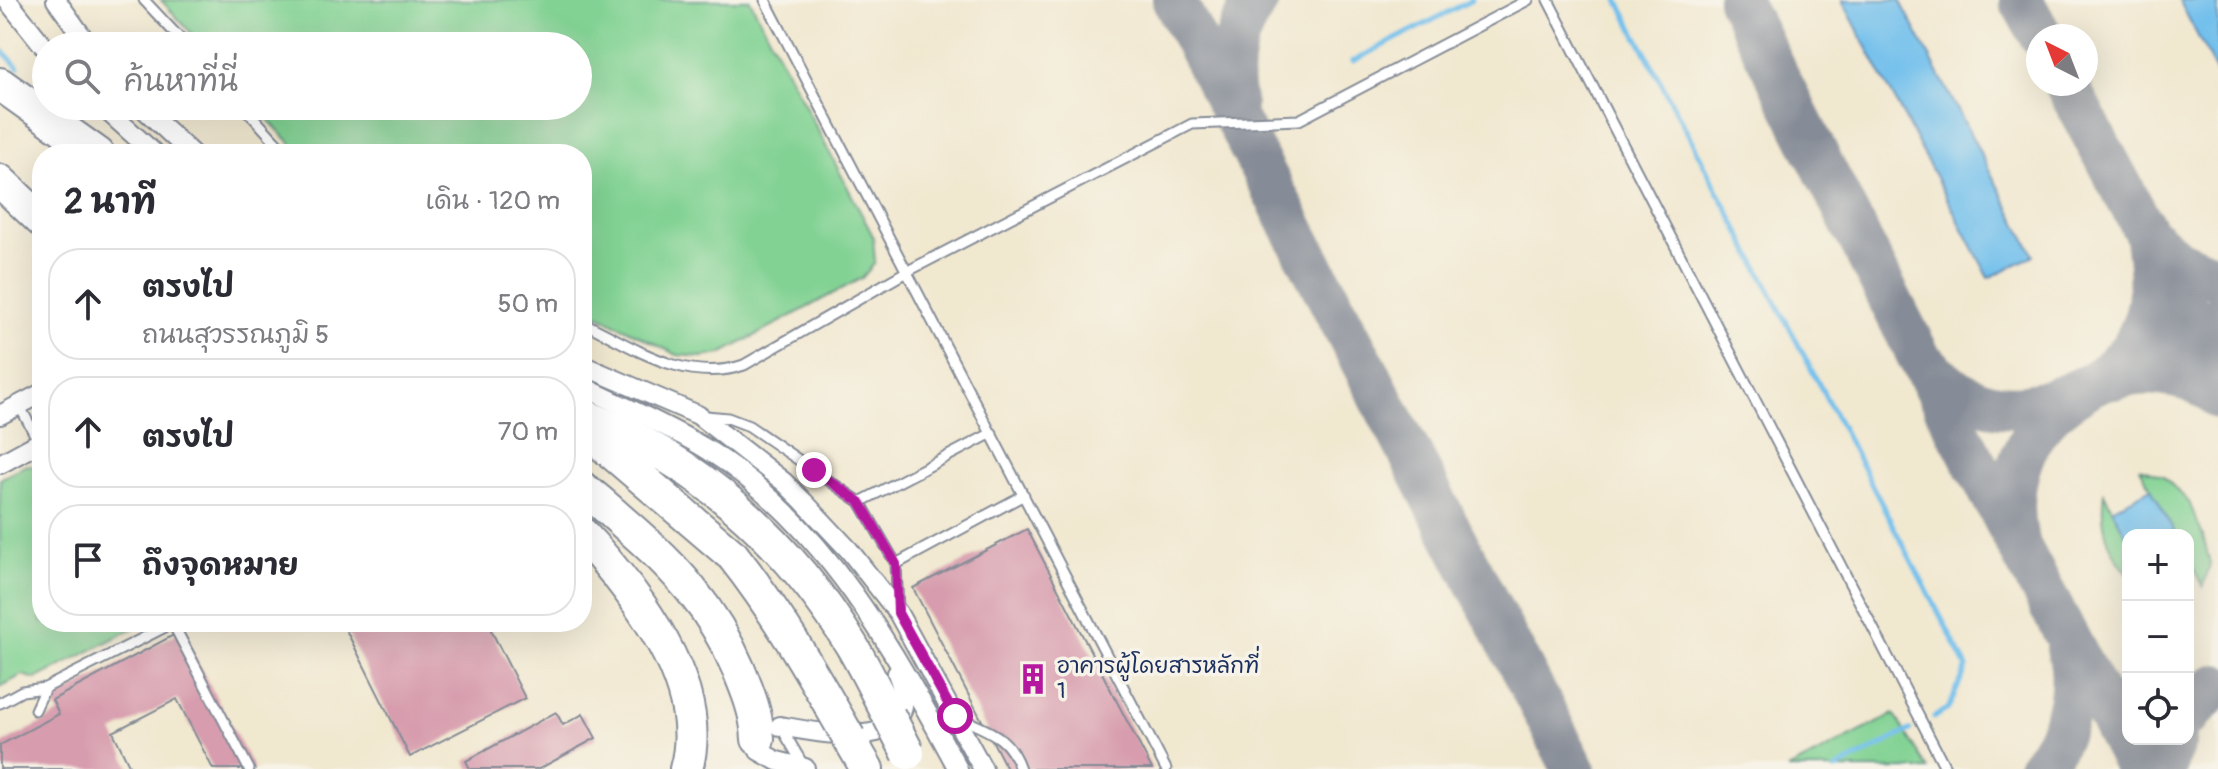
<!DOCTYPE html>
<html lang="th">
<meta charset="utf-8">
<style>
:root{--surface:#fff;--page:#f2f2f3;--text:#2b2b33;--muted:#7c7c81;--line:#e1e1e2}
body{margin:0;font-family:Pangolin,"Playpen Sans Thai",sans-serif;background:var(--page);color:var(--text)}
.controls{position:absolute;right:24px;bottom:24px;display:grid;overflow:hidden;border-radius:16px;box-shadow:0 8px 32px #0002}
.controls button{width:72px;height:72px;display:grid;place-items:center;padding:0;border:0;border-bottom:2px solid var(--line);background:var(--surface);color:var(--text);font:40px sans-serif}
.compass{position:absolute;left:2026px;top:24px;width:72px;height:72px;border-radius:50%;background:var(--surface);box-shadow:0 8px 32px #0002;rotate:318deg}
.stop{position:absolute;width:24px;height:24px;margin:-18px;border:6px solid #b5179e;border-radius:50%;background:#fff}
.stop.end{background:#b5179e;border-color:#fff;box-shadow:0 2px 8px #0008}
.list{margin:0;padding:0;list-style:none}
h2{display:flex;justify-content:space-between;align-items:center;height:104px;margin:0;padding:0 32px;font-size:34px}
h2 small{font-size:26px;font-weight:400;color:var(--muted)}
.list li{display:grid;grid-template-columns:52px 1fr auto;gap:24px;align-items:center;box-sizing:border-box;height:112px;margin:0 16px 16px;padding:0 16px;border:2px solid var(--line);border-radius:32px}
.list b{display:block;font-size:30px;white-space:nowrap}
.list p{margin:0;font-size:26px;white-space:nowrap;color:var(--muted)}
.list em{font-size:26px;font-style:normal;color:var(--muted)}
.icon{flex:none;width:44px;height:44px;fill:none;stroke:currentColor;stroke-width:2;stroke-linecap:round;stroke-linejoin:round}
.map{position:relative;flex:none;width:2218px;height:769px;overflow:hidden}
.search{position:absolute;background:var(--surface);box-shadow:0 8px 32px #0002;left:32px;top:32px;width:560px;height:88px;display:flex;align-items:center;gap:20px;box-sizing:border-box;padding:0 28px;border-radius:44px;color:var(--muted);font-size:30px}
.panel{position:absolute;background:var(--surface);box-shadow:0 8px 32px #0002;left:32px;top:144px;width:560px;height:488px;border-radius:32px}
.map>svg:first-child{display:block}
</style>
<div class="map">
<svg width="2218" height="769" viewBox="0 0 2218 769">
<rect width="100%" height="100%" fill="#f7f3e8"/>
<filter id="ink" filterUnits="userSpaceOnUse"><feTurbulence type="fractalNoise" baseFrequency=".0125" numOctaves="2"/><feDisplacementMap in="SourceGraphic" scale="16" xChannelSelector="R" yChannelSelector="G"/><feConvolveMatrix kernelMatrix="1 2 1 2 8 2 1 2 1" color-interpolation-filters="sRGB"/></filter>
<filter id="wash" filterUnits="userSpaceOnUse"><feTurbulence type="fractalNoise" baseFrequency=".006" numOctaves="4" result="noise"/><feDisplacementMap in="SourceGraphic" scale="32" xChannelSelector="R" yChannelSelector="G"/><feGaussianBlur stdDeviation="1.8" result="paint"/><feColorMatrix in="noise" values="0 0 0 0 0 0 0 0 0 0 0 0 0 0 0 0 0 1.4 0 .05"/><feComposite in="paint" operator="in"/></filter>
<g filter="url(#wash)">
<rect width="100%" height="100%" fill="#f1e8d0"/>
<path fill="#81d293" stroke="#4e8078" stroke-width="2" d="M161 0H750L873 236 875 263 862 278 721 354 702 357 677 355 582 307V154H301L255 106H578V46H203Z
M26 465 38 467 42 477V622H145L36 679 22 675 0 687V479Z
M2140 468 2163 476 2189 502 2203 536 2210 564 2203 587 2188 558V535H2176Z
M2104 493 2128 539V574C2108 550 2099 524 2104 493Z
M1894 714 1928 769H1788Z"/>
<path fill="#72c0ec" stroke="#4678a5" stroke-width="2" d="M1842 0H1900L2034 255 1989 278Z
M2179 0H2218V75Z
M2151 488 2176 535H2128V539L2112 509Z"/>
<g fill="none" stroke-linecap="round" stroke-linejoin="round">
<path stroke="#72c0ec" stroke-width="5" d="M1618 0 1967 667 1948 709 1934 717
M0 48 18 67
M1353 61 1472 0
M1836 769 1910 730"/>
<path stroke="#868c97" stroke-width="44" d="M1174 0 1574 769
M1739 0 1919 357 2137 769
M2021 0 2041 36
M2066 84 2218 367
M1235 106C1226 66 1233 33 1257 0
M2154 240 2177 260 2218 278
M1929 367C1993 434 2056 404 2125 367 2156 351 2187 334 2218 318
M2114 378C2146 369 2194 373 2218 397
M2016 536C2006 485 2022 431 2066 401 2091 384 2121 368 2136 341 2155 308 2152 269 2146 233
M2188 715 2216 686
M2038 769C2065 737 2081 689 2068 648
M2165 769 2167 758 2175 739"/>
</g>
<g id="blocks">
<path fill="#d79cad" d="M1027 529 1152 769H1007L913 588Z
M342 622H487L525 698 410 757Z
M181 631 254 769H213L177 699 113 732 131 769H0V745L59 714 52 700Z
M556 712 563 725 583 714 596 738 539 769H470L466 761Z"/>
</g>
</g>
<g filter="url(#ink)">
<use href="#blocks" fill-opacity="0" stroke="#868c97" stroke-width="2"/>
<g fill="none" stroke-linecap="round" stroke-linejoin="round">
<defs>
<path id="lane" d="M144 0 187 46
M765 0 1166 769
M1548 0 1946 769
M243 106 287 154
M582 322C633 347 686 385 744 365L906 272 1192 124 1299 120 1528 0
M19 405 40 444
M706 416 728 418 749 426 860 502 896 564 898 610
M860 502 992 433
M896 564 1024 495
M172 622 249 769
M0 703 22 691 45 688 173 623
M35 710 45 688
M958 717C988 731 1009 735 1020 769
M782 729 805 768"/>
<path id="street" d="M7 0 46 49
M56 0 89 46
M102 106 155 154
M141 106 192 154
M582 365 698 415 784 482 804 502 849 550 898 613 983 769
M582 386C624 407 668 425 708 450 826 525 894 650 958 769
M0 415 42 393
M0 464 42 441
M780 726C825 734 930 756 897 673
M759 751 777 761 805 768"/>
<path id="highway" d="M0 84 98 154
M0 181 42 221
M582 415C696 458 789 542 852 646 865 668 877 693 889 716
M582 427 733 556
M582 488C597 498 611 512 625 524 675 567 712 607 738 668 748 692 757 714 758 739
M582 534C634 590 710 687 686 769
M849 738 867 769"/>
</defs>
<use href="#lane" stroke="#868c97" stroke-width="13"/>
<use href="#street" stroke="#868c97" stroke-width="22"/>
<use href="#highway" stroke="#868c97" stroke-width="36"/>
<use href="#lane" stroke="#fff" stroke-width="9"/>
<use href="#street" stroke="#fff" stroke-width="18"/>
<use href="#highway" stroke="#fff" stroke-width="32"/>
<defs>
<path id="highway-bridge" d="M733 556C778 613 813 675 849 738
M889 716 908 753"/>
</defs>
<use href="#highway-bridge" stroke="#868c97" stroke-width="36" stroke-linecap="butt"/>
<use href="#highway-bridge" stroke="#fff" stroke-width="32"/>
</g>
</g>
<g fill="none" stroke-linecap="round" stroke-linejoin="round" filter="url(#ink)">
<path stroke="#b5179e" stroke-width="10" d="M814 470 860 502 896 564 898 613 955 716"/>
</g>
<defs>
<symbol id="building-bare" viewBox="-9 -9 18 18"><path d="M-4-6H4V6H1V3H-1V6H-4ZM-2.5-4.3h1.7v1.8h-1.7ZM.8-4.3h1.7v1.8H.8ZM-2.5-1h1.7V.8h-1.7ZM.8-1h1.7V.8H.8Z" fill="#b5179e" stroke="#f7f3e8" stroke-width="2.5" paint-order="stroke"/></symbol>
</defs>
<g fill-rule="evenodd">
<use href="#building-bare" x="1011" y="657" width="44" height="44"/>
</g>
<g text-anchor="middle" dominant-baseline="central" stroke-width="7" stroke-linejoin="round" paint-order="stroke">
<g font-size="22" fill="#1b2f5e" stroke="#f7f3e8" text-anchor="start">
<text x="1057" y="666">อาคารผู้โดยสารหลักที่<tspan x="1057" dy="25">1</tspan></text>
</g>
</g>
</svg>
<div class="controls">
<button>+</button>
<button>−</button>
<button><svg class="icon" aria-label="locate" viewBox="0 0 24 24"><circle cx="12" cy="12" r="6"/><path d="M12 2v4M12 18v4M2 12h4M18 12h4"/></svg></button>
</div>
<svg class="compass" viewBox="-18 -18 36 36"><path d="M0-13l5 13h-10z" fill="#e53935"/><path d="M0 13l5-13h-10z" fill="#7c7c81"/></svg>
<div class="stop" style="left:955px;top:716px"></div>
<div class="stop end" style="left:814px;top:470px"></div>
<div class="search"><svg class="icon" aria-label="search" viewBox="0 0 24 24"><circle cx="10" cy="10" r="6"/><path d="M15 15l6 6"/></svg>ค้นหาที่นี่</div>
<section class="panel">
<h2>2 นาที<small>เดิน · 120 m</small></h2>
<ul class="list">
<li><svg class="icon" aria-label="ahead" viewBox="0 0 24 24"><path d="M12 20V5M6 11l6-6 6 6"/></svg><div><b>ตรงไป</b><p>ถนนสุวรรณภูมิ 5</p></div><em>50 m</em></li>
<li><svg class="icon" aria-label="ahead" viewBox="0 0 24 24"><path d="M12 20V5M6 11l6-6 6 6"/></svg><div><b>ตรงไป</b></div><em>70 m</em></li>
<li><svg class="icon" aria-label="arrive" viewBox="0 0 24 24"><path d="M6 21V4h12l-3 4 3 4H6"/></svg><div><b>ถึงจุดหมาย</b></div></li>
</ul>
</section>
</div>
